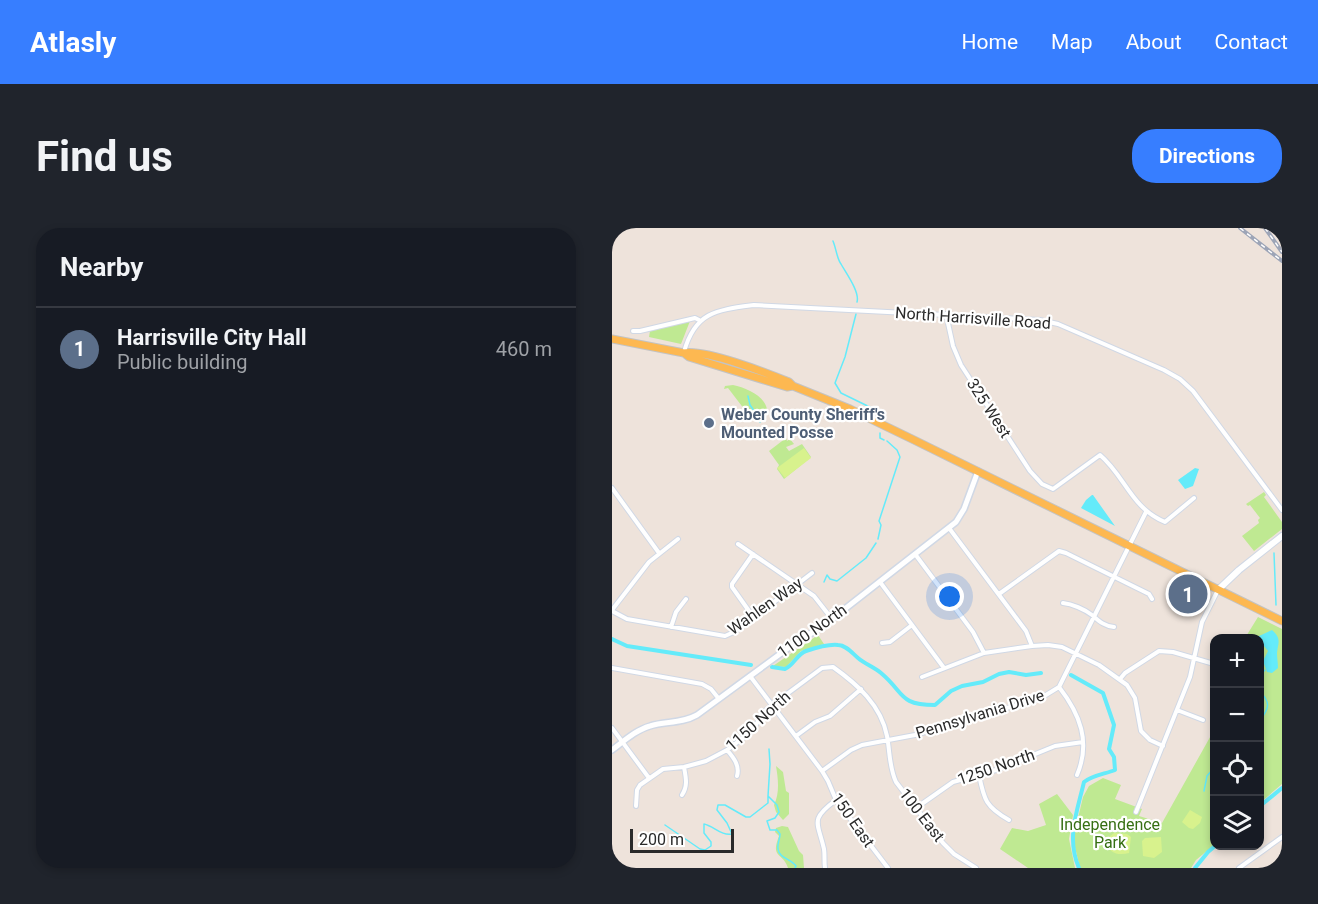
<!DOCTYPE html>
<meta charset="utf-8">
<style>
:root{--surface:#171b24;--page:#20242c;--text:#f1f3f6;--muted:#9ea1a6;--line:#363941;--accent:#377eff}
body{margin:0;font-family:Roboto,sans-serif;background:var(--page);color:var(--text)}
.controls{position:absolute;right:18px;bottom:18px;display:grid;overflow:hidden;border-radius:12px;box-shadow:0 3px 9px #0003}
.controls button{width:54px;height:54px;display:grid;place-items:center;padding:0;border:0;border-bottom:2px solid var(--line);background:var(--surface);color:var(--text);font:30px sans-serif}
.scale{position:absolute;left:18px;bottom:15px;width:104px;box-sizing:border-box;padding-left:6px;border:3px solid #2a2a2a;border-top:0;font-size:16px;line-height:21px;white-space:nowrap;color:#2a2a2a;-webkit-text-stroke:4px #fff;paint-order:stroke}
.you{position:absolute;left:338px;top:369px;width:21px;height:21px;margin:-15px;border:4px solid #fff;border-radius:50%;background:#1a73e8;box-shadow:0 0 0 9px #1a73e833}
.badge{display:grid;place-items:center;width:39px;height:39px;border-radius:50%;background:var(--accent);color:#fff;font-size:20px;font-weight:700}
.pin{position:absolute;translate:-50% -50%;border:3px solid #fff;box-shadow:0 2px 6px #0006}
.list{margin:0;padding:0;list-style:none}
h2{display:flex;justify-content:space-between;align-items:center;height:78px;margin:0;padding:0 24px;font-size:26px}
h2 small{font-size:20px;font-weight:400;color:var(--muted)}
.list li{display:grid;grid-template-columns:39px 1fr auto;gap:18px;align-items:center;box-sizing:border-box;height:84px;padding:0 24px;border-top:2px solid var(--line)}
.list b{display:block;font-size:22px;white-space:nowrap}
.list p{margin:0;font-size:20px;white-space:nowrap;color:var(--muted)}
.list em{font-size:20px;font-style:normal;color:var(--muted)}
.icon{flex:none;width:33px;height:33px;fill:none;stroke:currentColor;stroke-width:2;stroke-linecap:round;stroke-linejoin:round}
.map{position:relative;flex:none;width:670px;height:640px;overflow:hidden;border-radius:24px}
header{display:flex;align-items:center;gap:36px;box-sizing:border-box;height:84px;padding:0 30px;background:var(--accent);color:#fff}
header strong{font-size:28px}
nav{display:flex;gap:33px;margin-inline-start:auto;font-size:21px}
.intro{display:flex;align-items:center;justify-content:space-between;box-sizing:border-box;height:144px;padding:0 36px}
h1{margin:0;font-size:42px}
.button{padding:15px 27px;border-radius:24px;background:var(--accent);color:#fff;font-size:21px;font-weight:700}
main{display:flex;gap:36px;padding:0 36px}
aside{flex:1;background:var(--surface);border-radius:24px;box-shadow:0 3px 9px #0003}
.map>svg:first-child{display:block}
</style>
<header>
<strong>Atlasly</strong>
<nav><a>Home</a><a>Map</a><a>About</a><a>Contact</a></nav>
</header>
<div class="intro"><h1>Find us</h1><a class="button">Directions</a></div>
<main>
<aside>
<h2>Nearby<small></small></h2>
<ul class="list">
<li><span class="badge" style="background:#5c6f8a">1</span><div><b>Harrisville City Hall</b><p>Public building</p></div><em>460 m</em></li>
</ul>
</aside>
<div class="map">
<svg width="670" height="640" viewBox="0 0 670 640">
<rect width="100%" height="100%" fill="#eee3db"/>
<path fill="#bfe992" d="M78 93 69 116 37 109 38 103Z
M121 157C134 160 152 167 155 181L139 190 116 160 112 161 113 158Z
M174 210 175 213 178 211 182 216 174 219 177 223 190 216 199 229 172 251 165 241 167 237 157 223Z
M652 264 654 267 652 269 670 294V301L642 323 630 308 647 295 646 292 648 290 638 277 636 278 634 276Z
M646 389 670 401V556L648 575V410H633Z
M206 407 212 416 189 423 174 439 161 438Z
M602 502V617L584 632 579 640H468L461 611 471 569 477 558 491 550 509 557 503 571 530 581 527 588 550 595Z
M164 538 171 544 174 563 177 565V586L171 592 164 584 162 577C168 565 166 550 164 538Z
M445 566 461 587 457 611 463 640H416L388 621 400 600 416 603 434 597 427 576Z
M170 598 176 599 187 623 191 627 192 640H176C171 624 158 631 167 608L163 604 164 600Z"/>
<path fill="#d8f28d" d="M192 220 199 230 173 250 165 240Z
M578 582 590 589 588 595 581 601 577 600 570 594Z
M502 605 515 606 519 609 517 625C505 628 493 625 497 609Z
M549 609 550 624 542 630 531 628 530 613 533 610Z"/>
<path fill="#64ebfa" d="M583 240 587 241 581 258 573 261 566 252Z
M480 267H481L503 298 469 280 474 272Z
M660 402C670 411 666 415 665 425 665 430 666 435 666 440L660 445 655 444 651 433 656 423 645 409Z"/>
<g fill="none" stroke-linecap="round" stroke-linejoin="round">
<path stroke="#64ebfa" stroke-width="1.5" d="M221 13C224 20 225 31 229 36 234 45 248 64 245 74
M244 86 233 129 223 155 229 165 272 186
M136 168 138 177 145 187
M147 192 148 194
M268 205V210L272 212
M266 311 269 297 267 293 288 229 285 222 275 213
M662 325 664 377
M212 354 215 347 218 351 225 353 254 330 264 315
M648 447 653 442
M648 464C659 474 657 481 648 492
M157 521 158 536 156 568 165 577 167 584 163 590 155 593 158 602H165L168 606C168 611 165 616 166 621 167 630 179 631 184 638L183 640
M592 563 595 548 602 540
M53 597 88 621 93 622 99 618V614L92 605V596C102 598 109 608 120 606L115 595 105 582 106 577H113L134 589H138L156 575V568"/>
<path stroke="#64ebfa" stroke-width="4" d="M0 411 15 418 139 437
M160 439 173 441C182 437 185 426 194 423 203 420 217 416 226 417 234 417 240 425 246 430 253 436 262 439 269 445 293 465 286 477 323 477L339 463 350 458 371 454 387 446 397 444 414 447 429 445
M459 447 491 465 502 497 497 521 502 529 503 542C493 546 481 547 472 554 465 584 454 610 467 640
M648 578 670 560
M583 640 596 624 603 618"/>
<defs>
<path id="minor" d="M334 86 341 118 349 137 418 243 430 256 441 261 488 227C513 248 519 280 553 294L582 270
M21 103H28L83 90 87 92
M72 124C83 84 104 82 142 77L428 92 446 96 552 142 568 151 581 163 670 282
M0 260 47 325
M337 300 414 403 420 418
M126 316 202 368 220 391
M141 326 120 356V359L142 390
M303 326 361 404 372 425
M268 354 332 440
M387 366 447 323 454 325 537 366 540 371
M451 375C460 376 472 381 480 387 487 393 492 398 502 399
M0 382 37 334 66 311
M0 383 15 391 113 408 124 403 200 345
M59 399 64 384 74 371
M270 415 278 414 300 397
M0 440 90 456 99 461 107 471
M138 448 210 543 216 553 224 572 276 640
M310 449 372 425 420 418 436 417 450 419 487 437 515 457 523 470 529 503 538 512 551 518
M508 451 513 445 547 423 561 424 602 436
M447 459C468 486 479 514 465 547
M565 482 591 492
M0 500 37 550
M184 508 203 494 218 488 249 461
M115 522C122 530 128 538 125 548
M210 543 239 522 250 517 303 507 429 470 447 459 534 284
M367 547C372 572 374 579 397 592
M70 567C76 558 74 550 72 539
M24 578 25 562 28 557 51 541 72 539 94 533 115 522 140 503 152 484 160 477 210 440 221 439C245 456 269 477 275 508 278 524 277 539 284 554L331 615 342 626 364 640
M304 580 341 554 384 542 443 518 471 514
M524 584 578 449 590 394 606 362
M213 640C212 634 213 627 212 621 206 594 197 592 224 572
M627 640 670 609"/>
<path id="tertiary" d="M0 522C12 513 24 502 38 498 54 493 69 496 85 487L183 415 211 398 344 294 352 281 366 243"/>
<path id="secondary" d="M606 362 627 342 670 308"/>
<path id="primary" d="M0 111 72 125 77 129 175 159 181 158
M72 125C93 121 155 145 177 154L181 158 238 181 300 211 670 393"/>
</defs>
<use href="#minor" stroke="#d0d8e5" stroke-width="6"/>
<use href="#tertiary" stroke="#d0d8e5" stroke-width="8"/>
<use href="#secondary" stroke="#d0d8e5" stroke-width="8"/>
<use href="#primary" stroke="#c3c3c3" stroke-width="9"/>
<use href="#minor" stroke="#fff" stroke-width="4"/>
<use href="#tertiary" stroke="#fff" stroke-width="5"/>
<use href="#secondary" stroke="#fff" stroke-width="6"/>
<use href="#primary" stroke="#fdb851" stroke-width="7"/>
<defs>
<path id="rail" d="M628 0 670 33
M653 0 670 24"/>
</defs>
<use href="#rail" stroke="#9da5b7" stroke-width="4"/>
<use href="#rail" stroke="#fff" stroke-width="1.5" stroke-dasharray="4.5" stroke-linecap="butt"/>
</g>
<circle fill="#5c6f8a" stroke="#fff" stroke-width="2" cx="97" cy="195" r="6"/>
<g text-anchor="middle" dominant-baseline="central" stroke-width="4.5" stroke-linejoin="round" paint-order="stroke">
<g font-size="16" fill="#2a2a2a" stroke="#fff">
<text transform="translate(361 90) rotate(4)">North Harrisville Road</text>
<text transform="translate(377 180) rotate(57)">325 West</text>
<text transform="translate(153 378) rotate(-35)">Wahlen Way</text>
<text transform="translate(200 403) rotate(-35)">1100 North</text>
<text transform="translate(368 486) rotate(-17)">Pennsylvania Drive</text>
<text transform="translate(146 493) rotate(-42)">1150 North</text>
<text transform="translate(384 539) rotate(-19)">1250 North</text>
<text transform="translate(310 587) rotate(52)">100 East</text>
<text transform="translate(241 592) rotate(55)">150 East</text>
</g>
<g font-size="16" font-weight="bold" fill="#4e5e75" stroke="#fff" text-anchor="start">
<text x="109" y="186">Weber County Sheriff's<tspan x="109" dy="18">Mounted Posse</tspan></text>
</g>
<g font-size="16" fill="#366f13" stroke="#fff">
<text x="498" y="596">Independence<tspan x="498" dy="18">Park</tspan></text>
</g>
</g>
</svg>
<div class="controls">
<button>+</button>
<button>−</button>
<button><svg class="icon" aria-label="locate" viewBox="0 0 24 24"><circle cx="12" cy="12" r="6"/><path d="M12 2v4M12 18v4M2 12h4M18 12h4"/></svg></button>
<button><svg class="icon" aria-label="layers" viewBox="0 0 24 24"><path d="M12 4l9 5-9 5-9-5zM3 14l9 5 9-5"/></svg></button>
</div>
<div class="scale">200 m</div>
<div class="you"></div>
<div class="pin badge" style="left:576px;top:366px;background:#5c6f8a">1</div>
</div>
</main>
